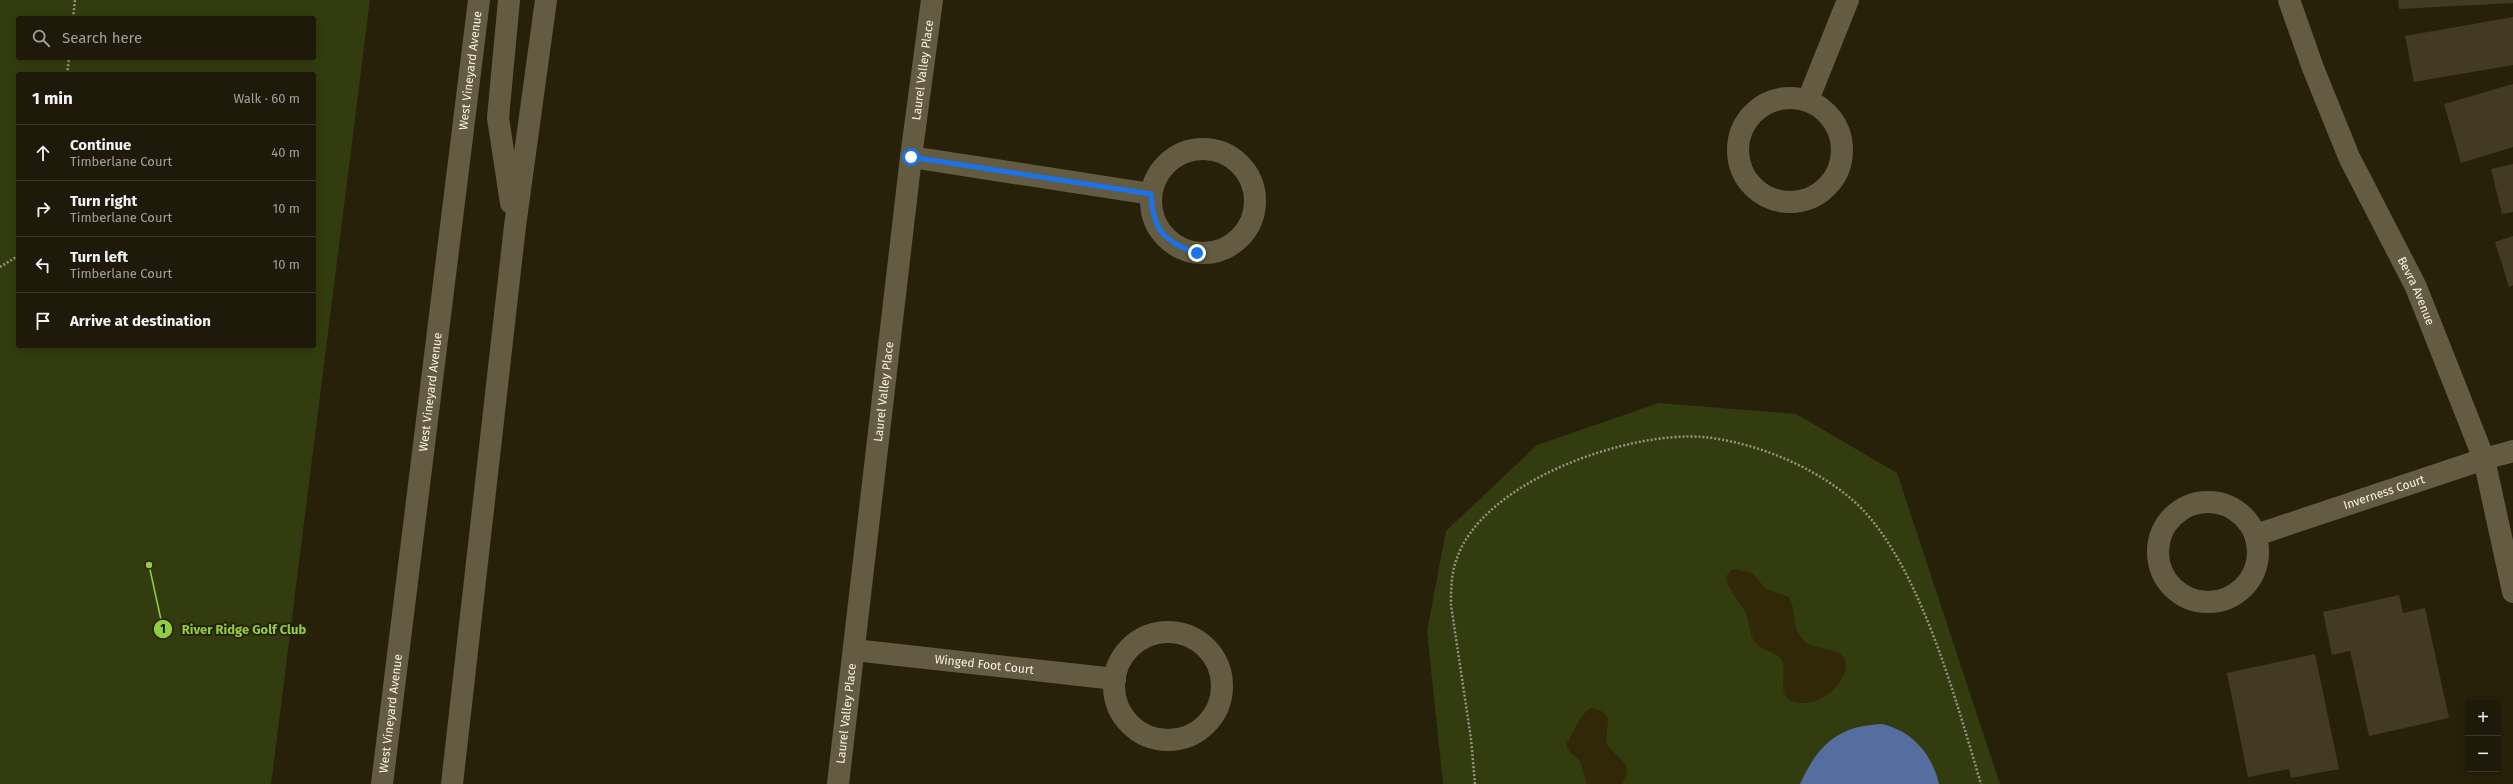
<!DOCTYPE html>
<meta charset="utf-8">
<style>
:root{--surface:#1e1908;--page:#2b2616;--text:#f1f3f6;--muted:#a1a09c;--line:#3c3829}
body{margin:0;font-family:"Fira Sans",sans-serif;background:var(--page);color:var(--text)}
.controls{position:absolute;right:12px;bottom:12px;display:grid;overflow:hidden;border-radius:4px;box-shadow:0 2px 10px #0003}
.controls button{width:36px;height:36px;display:grid;place-items:center;padding:0;border:0;border-bottom:1px solid var(--line);background:var(--surface);color:var(--text);font:20px sans-serif}
.stop{position:absolute;width:12px;height:12px;margin:-9px;border:3px solid #1a73e8;border-radius:50%;background:#fff}
.stop.end{background:#1a73e8;border-color:#fff;box-shadow:0 1px 4px #0008}
.list{margin:0;padding:0;list-style:none}
h2{display:flex;justify-content:space-between;align-items:center;height:52px;margin:0;padding:0 16px;font-size:17px}
h2 small{font-size:13px;font-weight:400;color:var(--muted)}
.list li{display:grid;grid-template-columns:26px 1fr auto;gap:12px;align-items:center;box-sizing:border-box;height:56px;padding:0 16px;border-top:1px solid var(--line)}
.list b{display:block;font-size:15px;white-space:nowrap}
.list p{margin:0;font-size:13px;white-space:nowrap;color:var(--muted)}
.list em{font-size:13px;font-style:normal;color:var(--muted)}
.icon{flex:none;width:22px;height:22px;fill:none;stroke:currentColor;stroke-width:2;stroke-linecap:round;stroke-linejoin:round}
.map{position:relative;flex:none;width:2513px;height:784px;overflow:hidden}
.search{position:absolute;background:var(--surface);box-shadow:0 2px 10px #0003;left:16px;top:16px;width:300px;height:44px;display:flex;align-items:center;gap:10px;box-sizing:border-box;padding:0 14px;border-radius:4px;color:var(--muted);font-size:15px}
.panel{position:absolute;background:var(--surface);box-shadow:0 2px 10px #0003;left:16px;top:72px;width:300px;height:276px;border-radius:4px}
.map>svg:first-child{display:block}
</style>
<div class="map">
<svg width="2513" height="784" viewBox="0 0 2513 784">
<rect width="100%" height="100%" fill="#28210a"/>
<path fill="#333c0f" fill-rule="evenodd" d="M0 0H370L271 784H0ZM18 18H314V58H18ZM18 74H314V346H18Z
M1659 403 1796 414 1897 473 2000 784H1443L1427 631 1446 531 1537 445Z"/>
<path fill="#302807" d="M1734 569 1752 573 1766 589 1789 597C1796 609 1792 625 1800 636 1811 652 1831 645 1844 657 1849 668 1843 678 1836 687 1829 695 1818 702 1807 703 1767 705 1793 672 1779 657 1772 650 1760 650 1754 641 1749 632 1749 621 1745 612 1741 601 1714 577 1734 569Z
M1590 708C1619 712 1603 727 1607 745L1626 765 1627 774 1622 784H1587L1580 761 1569 751 1566 745 1581 717Z"/>
<path fill="#566e9f" d="M1882 724C1912 731 1932 754 1939 784H1800C1818 745 1837 726 1882 724Z"/>
<path fill="#423a23" d="M2398 0H2513V3L2399 9Z
M2513 17V65L2414 82 2405 36Z
M2513 84V147L2461 163 2444 104Z
M2513 164V212L2502 214 2491 169Z
M2513 236V285L2509 287 2495 242Z
M2399 595 2403 613 2425 608 2449 718 2369 736 2350 651 2332 655 2323 612Z
M2315 654 2339 769 2291 778 2289 769 2248 777 2227 673Z"/>
<g fill="none" stroke-linecap="round" stroke-linejoin="round">
<path stroke="#97917f" stroke-width="2.5" stroke-dasharray="2 2" stroke-linecap="butt" d="M73 18 75 0
M67 74 69 58
M0 267 18 256
M1475 784 1471 739 1451 605C1451 590 1451 575 1456 561 1481 481 1628 431 1703 437 1754 442 1810 465 1849 497 1917 552 1956 701 1981 784"/>
<g stroke="#645b43" stroke-width="22">
<path id="s1" d="M2289 0 2313 68 2349 157 2416 287 2484 459 2513 592"/>
<circle cx="1790" cy="150" r="52"/>
<path d="M1808 100 1848 0"/>
<circle cx="1203" cy="201" r="52"/>
<path d="M911 157 1151 194"/>
<circle cx="2208" cy="552" r="50"/>
<path id="s2" d="M2256 535 2484 459 2513 451"/>
<circle cx="1168" cy="686" r="54"/>
<path id="s3" d="M854 650 1115 679"/>
<path id="s4" d="M838 784 911 157 932 0"/>
</g>
<g stroke="#645b43" stroke-width="22">
<path d="M509 0 498 118 511 203"/>
<path id="s5" d="M382 784 479 0"/>
<path d="M452 784 515 226 546 0"/>
</g>
</g>
<g fill="none" stroke-linecap="round" stroke-linejoin="round">
<path stroke="#1a73e8" stroke-width="5" d="M911 157 1151 194C1153 229 1163 242 1197 253"/>
</g>
<g text-anchor="middle" dominant-baseline="central" stroke-width="4" stroke-linejoin="round" paint-order="stroke">
<g font-size="12" fill="#f7f2e5" stroke="#28210a">
<text stroke="none"><textPath href="#s5" startOffset="719">West Vineyard Avenue</textPath></text>
<text stroke="none"><textPath href="#s4" startOffset="719">Laurel Valley Place</textPath></text>
<text stroke="none"><textPath href="#s1" startOffset="318">Bevra Avenue</textPath></text>
<text stroke="none"><textPath href="#s5" startOffset="395">West Vineyard Avenue</textPath></text>
<text stroke="none"><textPath href="#s4" startOffset="395">Laurel Valley Place</textPath></text>
<text stroke="none"><textPath href="#s2" startOffset="135">Inverness Court</textPath></text>
<text stroke="none"><textPath href="#s3" startOffset="131">Winged Foot Court</textPath></text>
<text stroke="none"><textPath href="#s5" startOffset="71">West Vineyard Avenue</textPath></text>
<text stroke="none"><textPath href="#s4" startOffset="71">Laurel Valley Place</textPath></text>
</g>
</g>
<path fill="none" stroke="#91cd40" stroke-width="1.5" d="M149 565L163 629"/>
<g fill="#91cd40" stroke="#28210a" stroke-width="1.5">
<circle cx="149" cy="565" r="4"/>
<circle cx="163" cy="629" r="10"/>
</g>
<g font-size="12" text-anchor="middle" font-weight="bold" fill="#111">
<text x="163" y="633">1</text>
</g>
<g font-size="13" text-anchor="middle" font-weight="bold" fill="#91cd40" stroke="#28210a" stroke-width="4" stroke-linejoin="round" paint-order="stroke">
<text x="244" y="634">River Ridge Golf Club</text>
</g>
</svg>
<div class="controls">
<button>+</button>
<button>−</button>
</div>
<div class="stop" style="left:911px;top:157px"></div>
<div class="stop end" style="left:1197px;top:253px"></div>
<div class="search"><svg class="icon" aria-label="search" viewBox="0 0 24 24"><circle cx="10" cy="10" r="6"/><path d="M15 15l6 6"/></svg>Search here</div>
<section class="panel">
<h2>1 min<small>Walk · 60 m</small></h2>
<ul class="list">
<li><svg class="icon" aria-label="ahead" viewBox="0 0 24 24"><path d="M12 20V5M6 11l6-6 6 6"/></svg><div><b>Continue</b><p>Timberlane Court</p></div><em>40 m</em></li>
<li><svg class="icon" aria-label="right" viewBox="0 0 24 24"><path d="M7 20v-9h11M14 6l5 5-5 5"/></svg><div><b>Turn right</b><p>Timberlane Court</p></div><em>10 m</em></li>
<li><svg class="icon" aria-label="left" viewBox="0 0 24 24"><path d="M17 20v-9H6M10 6l-5 5 5 5"/></svg><div><b>Turn left</b><p>Timberlane Court</p></div><em>10 m</em></li>
<li><svg class="icon" aria-label="arrive" viewBox="0 0 24 24"><path d="M6 21V4h12l-3 4 3 4H6"/></svg><div><b>Arrive at destination</b></div></li>
</ul>
</section>
</div>
